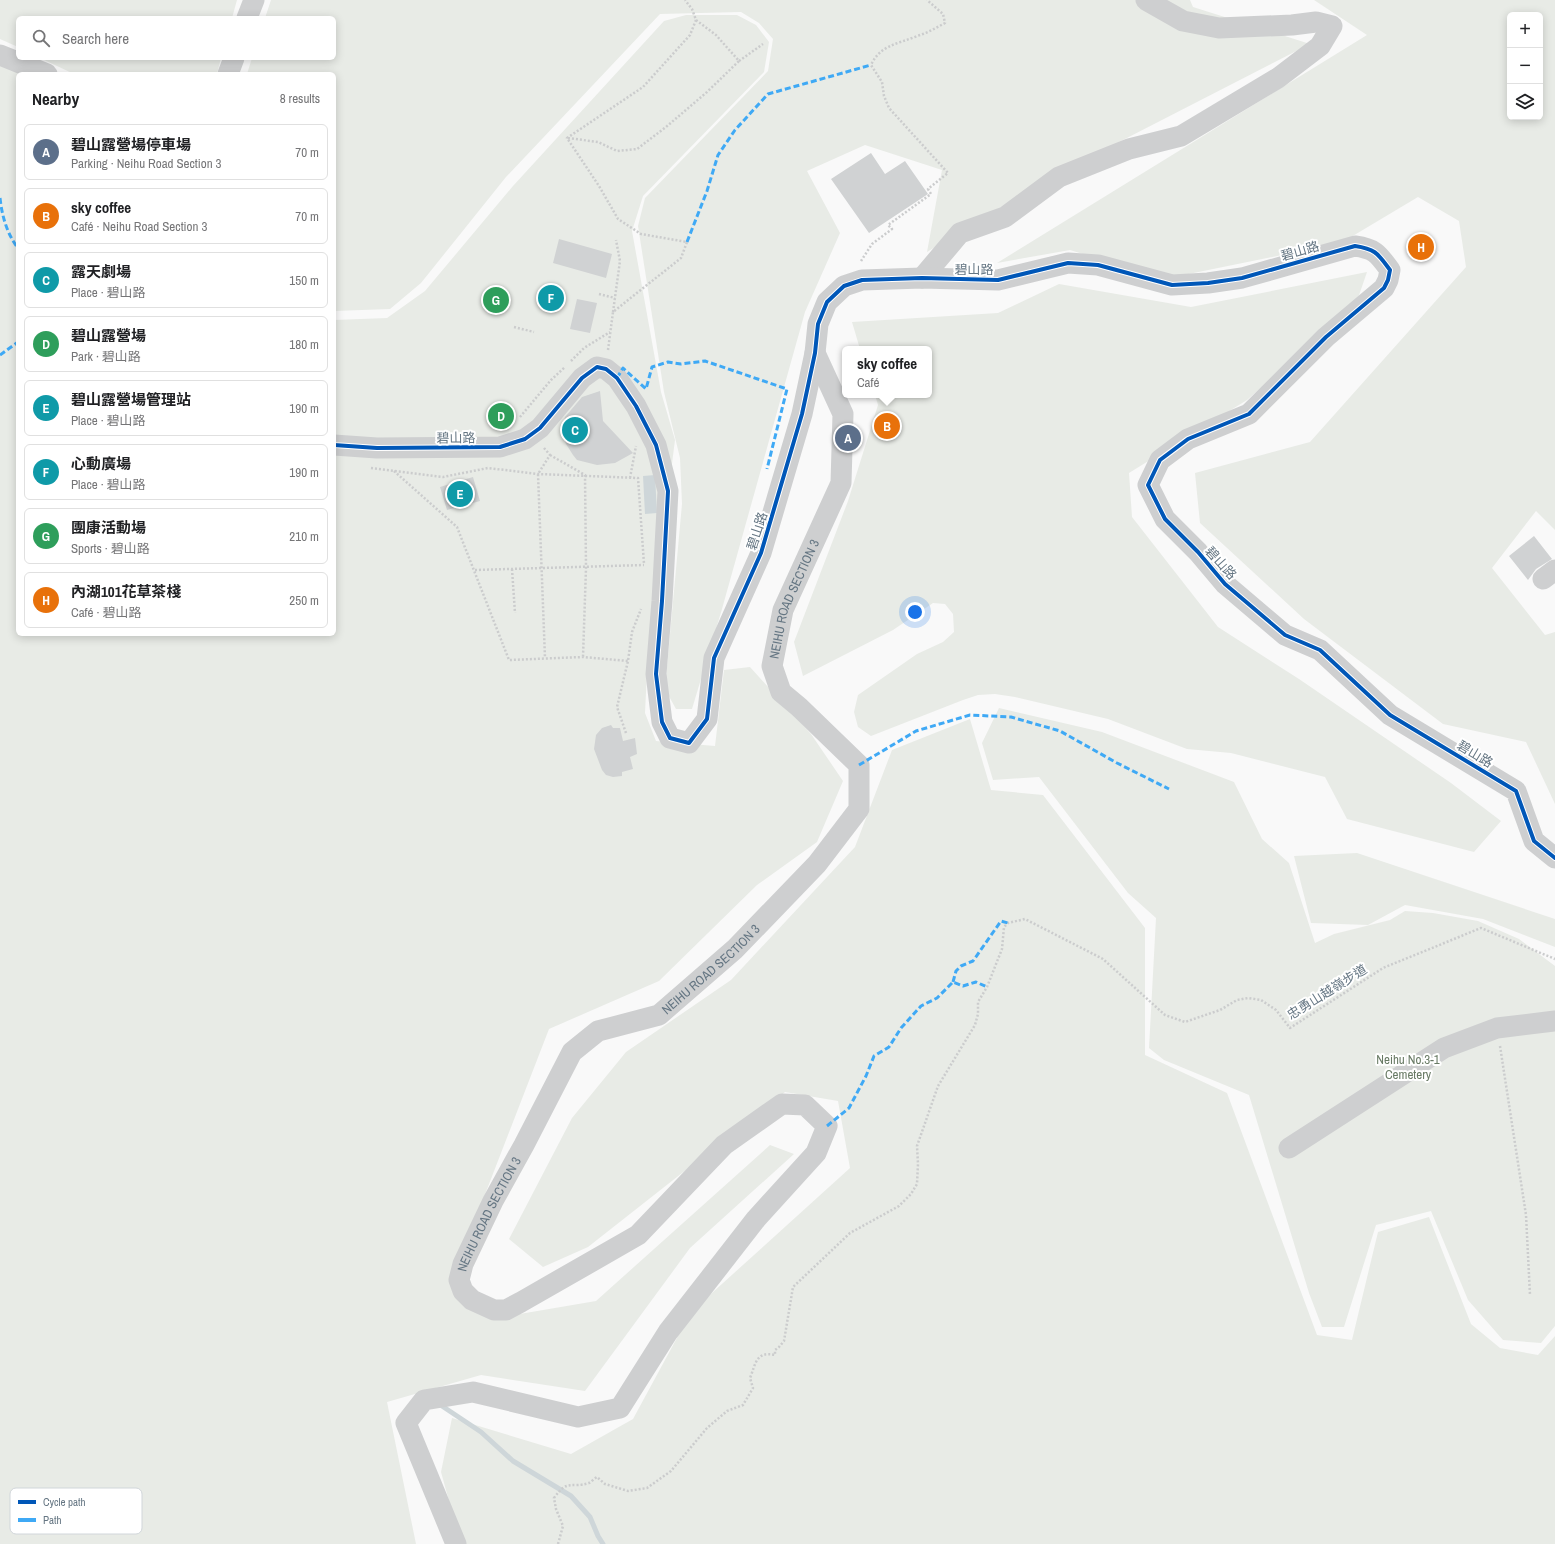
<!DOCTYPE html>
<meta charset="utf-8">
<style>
:root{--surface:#fff;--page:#f6f6f6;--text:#202124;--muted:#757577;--line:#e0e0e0;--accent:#0f766e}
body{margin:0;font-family:"Archivo Narrow","Noto Sans TC",sans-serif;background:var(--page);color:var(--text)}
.controls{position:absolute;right:12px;top:12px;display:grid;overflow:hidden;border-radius:6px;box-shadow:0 2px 10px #0003}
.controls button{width:36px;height:36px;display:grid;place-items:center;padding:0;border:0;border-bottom:1px solid var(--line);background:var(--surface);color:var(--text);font:20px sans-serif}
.you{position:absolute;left:915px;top:612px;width:14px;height:14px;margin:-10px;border:3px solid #fff;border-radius:50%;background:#1a73e8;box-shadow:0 0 0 6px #1a73e833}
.badge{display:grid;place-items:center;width:26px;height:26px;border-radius:50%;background:var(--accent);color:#fff;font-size:13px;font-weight:700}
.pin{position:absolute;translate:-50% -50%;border:2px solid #fff;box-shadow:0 1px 4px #0006}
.popup{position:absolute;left:842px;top:346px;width:90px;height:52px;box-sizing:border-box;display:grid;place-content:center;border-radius:6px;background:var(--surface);filter:drop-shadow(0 1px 3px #0005);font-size:13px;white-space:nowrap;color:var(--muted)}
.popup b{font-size:15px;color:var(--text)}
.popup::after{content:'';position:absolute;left:50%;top:100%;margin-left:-8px;border:8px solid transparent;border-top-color:var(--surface)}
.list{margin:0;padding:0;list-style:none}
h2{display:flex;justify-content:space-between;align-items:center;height:52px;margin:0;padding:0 16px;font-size:17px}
h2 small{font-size:13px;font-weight:400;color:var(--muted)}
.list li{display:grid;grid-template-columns:26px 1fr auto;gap:12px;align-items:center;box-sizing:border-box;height:56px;margin:0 8px 8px;padding:0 8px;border:1px solid var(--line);border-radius:6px}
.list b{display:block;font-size:15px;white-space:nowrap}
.list p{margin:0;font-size:13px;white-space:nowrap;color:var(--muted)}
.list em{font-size:13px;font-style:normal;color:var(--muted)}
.icon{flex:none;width:22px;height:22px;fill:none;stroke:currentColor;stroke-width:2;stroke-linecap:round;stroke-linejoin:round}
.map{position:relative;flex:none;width:1555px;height:1544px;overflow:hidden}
.search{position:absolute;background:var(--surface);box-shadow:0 2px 10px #0003;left:16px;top:16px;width:320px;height:44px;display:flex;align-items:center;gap:10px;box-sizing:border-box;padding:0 14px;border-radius:6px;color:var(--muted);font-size:15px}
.panel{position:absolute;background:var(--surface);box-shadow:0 2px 10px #0003;left:16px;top:72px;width:320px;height:564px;border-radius:6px}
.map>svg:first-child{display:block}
</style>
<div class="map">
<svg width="1555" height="1544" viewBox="0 0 1555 1544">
<rect width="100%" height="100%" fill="#f9f9f9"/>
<path fill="#e8ebe6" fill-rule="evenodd" d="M0 0H237L232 18H18V47L0 39Z
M271 0H1190L1193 7 1310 44 1047 179 927 252 942 170 865 145 807 171 840 233 805 312 722 609 692 709H676L665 689 682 504 680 458 664 392 638 226 645 198 768 71 773 39 759 23 741 12 660 14 506 177 421 283 390 309 334 311V74H247L252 58H334V18H265Z
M1314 0H1555V530L1536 511 1492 568 1545 635 1555 632V804L1526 742 1443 724 1304 619 1200 523 1195 473 1310 442 1466 267 1459 221 1418 197 1341 243 1164 279 1070 250 997 263 1367 35ZM1510 15H1540V117H1510Z
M686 15H737L756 25 769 42 764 72 643 196 632 231 661 392 675 440 648 651 645 713 656 741 715 746 724 670 750 667 811 734 843 781 817 842 757 885 659 981 549 1029 484 1197 450 1280 491 1319 596 1301 770 1145 794 1154 690 1248 585 1391 481 1375 387 1402 416 1544H0V63L25 74H18V634H334V320L387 318 425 291 513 186 664 21Z
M40 58H221L217 74H74Z
M1367 272 1356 304 1247 400 1129 473 1132 517 1218 627 1299 679 1451 783 1501 821 1474 852 1347 819 1325 777 1231 753 1187 749 1108 719 1015 697 995 694 978 695 963 700 871 736 858 727 854 712 858 695 917 654 943 642 954 632 953 614 945 604 933 603 893 630 803 676 794 642 848 501 878 405 875 395H929V349H860L852 322 998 313 1059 284 1191 307Z
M999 708 1102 732 1234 782 1262 839 1289 863 1315 943 1334 934 1390 920 1405 911 1433 913 1478 921 1519 939 1555 966V1326L1541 1343 1503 1340 1468 1300 1431 1211 1376 1225 1344 1327H1322L1309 1293 1249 1095 1164 1060 1149 1048 1156 918 1128 893 1039 777 993 780 982 743Z
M970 719 991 790 1043 795 1145 928V1055L1227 1093 1317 1335 1352 1340 1378 1232 1429 1217 1471 1324 1500 1348 1538 1355 1555 1336V1544H461L441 1472 452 1418 571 1454 633 1419 691 1312 850 1168 838 1101 785 1092 588 1247 543 1267 509 1239 572 1118 626 1052 731 980 855 847 892 750Z
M1357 853 1555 919V947L1483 919 1405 905 1368 925 1311 923 1294 856Z"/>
<path fill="#ced6d9" d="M655 475 657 513 645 514 643 476Z"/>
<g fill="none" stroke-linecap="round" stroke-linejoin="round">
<path stroke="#ced6d9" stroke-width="5" d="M439 1404 481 1432 513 1461 571 1496 590 1517 598 1536 603 1544"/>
</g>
<path fill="#d0d2d3" d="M871 153 885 174 905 161 928 194 869 233 831 179Z
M559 239 612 254 606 278 553 263Z
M577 299 597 303 590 333 570 329Z
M600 391 603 421 633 453 615 463 597 465 577 460 573 455 566 444 564 438 563 426 565 417 582 397Z
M473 477 480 501 447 510 440 487Z
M1534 536 1552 559 1536 569 1528 580 1509 556Z
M611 725 613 728H620L623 741 635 738 637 754 630 757 633 769 622 772V776L613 777 606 775 602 770 594 749 596 735 602 728Z"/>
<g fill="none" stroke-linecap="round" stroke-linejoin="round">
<path stroke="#cbcccd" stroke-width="2.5" stroke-dasharray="2 2" stroke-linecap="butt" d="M739 61 763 44
M568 138 598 142 617 151 637 149 666 127 707 92 739 61 716 35 696 20
M861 261 872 244 892 229 888 225 931 194 928 189 948 173 889 108 884 96 882 82 871 65C880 45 898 44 917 36 927 33 936 28 945 23L943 14 927 0
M599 294 615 298
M613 312 620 261 616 240
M514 327 534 332
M608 350 613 312 681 258 687 242 641 234 618 219 599 186 567 138 643 87 690 35 696 20 692 9 685 0
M571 361 584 348 610 332
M520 417 551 380 565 367
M544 448 550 455 538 474 545 658
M550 455 585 475 586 568 583 657
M371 468 443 477 488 468 538 474 638 478 644 564
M394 471 457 527 509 660 583 657 628 661
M630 478 636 446
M512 569 515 613
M475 570 644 565
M626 733 617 707 628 661 632 632 641 609
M1500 1046 1526 1215 1530 1295
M558 1544 563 1526 556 1509 554 1498C568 1478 571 1489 589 1483 591 1482 594 1479 597 1477L605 1484 628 1491 647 1488 671 1471 707 1428 727 1411 743 1405 753 1388 750 1378C756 1363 756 1351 775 1355V1350L779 1347 784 1341 793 1287 850 1233 899 1206 911 1194 917 1184 918 1164 917 1146 938 1086 975 1025 978 1014V1002L987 987 1002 949 1004 927 1008 923 1025 919 1103 959 1165 1015 1185 1022 1220 1010 1237 1000 1248 998 1261 1000 1276 1010 1290 1028 1383 968 1481 928 1555 959"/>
<g stroke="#cecfd0" stroke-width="21">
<path d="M247 18 254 0"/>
<path d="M0 55 47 74"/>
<path d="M228 74 234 58"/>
<path d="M922 278 960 233 1005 217 1059 177 1129 149 1181 136 1278 78 1320 46 1332 26 1316 22 1292 25 1219 28 1183 21 1146 0"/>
<path d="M334 445 377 448 500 447 525 439 540 428 582 378 597 367 606 369 617 378 636 406 656 445 668 491 662 601 656 674 662 722 670 738 689 743 707 719 714 658 761 553 802 414 815 353 818 324 827 302 844 286 862 280 922 278 998 280 1068 263 1098 265 1172 285 1208 283 1242 278 1355 246C1376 249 1378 254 1390 270L1388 280 1384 288 1326 337 1249 414 1188 439 1160 460 1148 485 1165 519 1198 552 1225 584 1285 635 1320 650 1390 715 1516 791 1534 841 1555 858"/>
<path d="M1543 579 1555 570"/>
<path d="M1289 1148 1444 1048 1497 1028 1555 1021"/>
<path id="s1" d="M456 1544 406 1423 424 1400 473 1392 578 1417 620 1408 668 1332 756 1219 816 1153 827 1126 805 1105 782 1104 724 1145 638 1235 521 1302 506 1310H494L472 1300 463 1291 459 1280 463 1264 493 1201 524 1145 572 1052 598 1031 659 1015 735 949 817 864 859 809V765L799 707 781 692 772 666 783 610 841 483 843 414 815 353"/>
</g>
<path stroke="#3fa9f5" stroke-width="3" stroke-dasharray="6 3" stroke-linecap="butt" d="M0 198C2 216 7 234 18 248
M687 242 707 191 718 155 735 130 768 94 871 65
M0 355 18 342
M617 378 623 368 646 389 652 367 668 362 681 364 705 361 787 389 767 469
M859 765 916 731 970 715 1011 717 1060 731 1117 763 1169 789
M953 982 956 971 961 966 973 961 1001 921 1008 923
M827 1126 849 1108 866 1076 874 1056 889 1047 901 1028 921 1006 937 998 953 982 963 986 976 982 987 987"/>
<defs>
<path id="cycleway" d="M334 445 377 448 500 447 525 439 540 428 582 378 597 367 606 369 617 378 636 406 656 445 668 491 662 601 656 674 662 722 670 738 689 743 707 719 714 658 761 553 802 414 815 353 818 324 827 302 844 286 862 280 922 278 998 280 1068 263 1098 265 1172 285 1208 283 1242 278 1355 246C1376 249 1378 254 1390 270L1388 280 1384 288 1326 337 1249 414 1188 439 1160 460 1148 485 1165 519 1198 552 1225 584 1285 635 1320 650 1390 715 1516 791 1534 841 1555 858"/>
</defs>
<use href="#cycleway" stroke="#fff" stroke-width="6"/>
<use href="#cycleway" stroke="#0057b8" stroke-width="4"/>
</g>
<g text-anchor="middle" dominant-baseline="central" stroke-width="4" stroke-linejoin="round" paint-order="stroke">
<g font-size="13" fill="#657683" stroke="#fff">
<text transform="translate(1300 251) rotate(-16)">碧山路</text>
<text x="974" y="269">碧山路</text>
<text transform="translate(456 438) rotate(-1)">碧山路</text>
<text transform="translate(757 531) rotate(-72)">碧山路</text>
<text transform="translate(1221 563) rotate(48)">碧山路</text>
<text stroke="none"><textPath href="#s1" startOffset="2062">NEIHU ROAD SECTION 3</textPath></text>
<text transform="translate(1475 754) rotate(31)">碧山路</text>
<text stroke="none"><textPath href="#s1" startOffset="1594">NEIHU ROAD SECTION 3</textPath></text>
<text transform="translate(1327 992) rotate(-32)">忠勇山越嶺步道</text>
<text stroke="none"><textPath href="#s1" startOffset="1246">NEIHU ROAD SECTION 3</textPath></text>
</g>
<g font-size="13" fill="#687a64" stroke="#fff">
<text x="1408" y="1059">Neihu No.3-1<tspan x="1408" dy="15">Cemetery</tspan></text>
</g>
</g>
<rect x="10" y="1488" width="132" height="46" rx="6" fill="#fff" stroke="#d1d6da" stroke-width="1"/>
<rect x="18" y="1500" width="18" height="4" fill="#0057b8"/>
<rect x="18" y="1518" width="18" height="4" fill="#3fa9f5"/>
<g font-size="11" fill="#657683">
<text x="43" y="1506">Cycle path</text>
<text x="43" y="1524">Path</text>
</g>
</svg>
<div class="controls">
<button>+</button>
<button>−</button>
<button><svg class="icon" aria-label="layers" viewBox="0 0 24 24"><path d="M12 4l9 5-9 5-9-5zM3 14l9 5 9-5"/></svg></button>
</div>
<div class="you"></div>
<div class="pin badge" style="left:848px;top:438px;background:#5c6f8a">A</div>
<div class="pin badge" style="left:887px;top:426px;background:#e8710a">B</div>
<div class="popup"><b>sky coffee</b>Café</div>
<div class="pin badge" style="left:575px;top:430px;background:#0f9aa8">C</div>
<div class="pin badge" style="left:501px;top:416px;background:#2e9e5b">D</div>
<div class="pin badge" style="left:460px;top:494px;background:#0f9aa8">E</div>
<div class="pin badge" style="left:551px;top:298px;background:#0f9aa8">F</div>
<div class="pin badge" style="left:496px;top:300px;background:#2e9e5b">G</div>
<div class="pin badge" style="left:1421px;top:247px;background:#e8710a">H</div>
<div class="search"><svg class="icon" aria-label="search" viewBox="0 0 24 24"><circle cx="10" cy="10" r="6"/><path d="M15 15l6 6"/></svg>Search here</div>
<section class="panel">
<h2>Nearby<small>8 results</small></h2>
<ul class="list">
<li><span class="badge" style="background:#5c6f8a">A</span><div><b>碧山露營場停車場</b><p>Parking · Neihu Road Section 3</p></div><em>70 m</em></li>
<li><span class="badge" style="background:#e8710a">B</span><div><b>sky coffee</b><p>Café · Neihu Road Section 3</p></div><em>70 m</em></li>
<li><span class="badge" style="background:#0f9aa8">C</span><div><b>露天劇場</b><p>Place · 碧山路</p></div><em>150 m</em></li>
<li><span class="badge" style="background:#2e9e5b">D</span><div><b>碧山露營場</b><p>Park · 碧山路</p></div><em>180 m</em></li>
<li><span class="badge" style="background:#0f9aa8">E</span><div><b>碧山露營場管理站</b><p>Place · 碧山路</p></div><em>190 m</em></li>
<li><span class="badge" style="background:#0f9aa8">F</span><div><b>心動廣場</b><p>Place · 碧山路</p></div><em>190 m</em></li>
<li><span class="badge" style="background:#2e9e5b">G</span><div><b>團康活動場</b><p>Sports · 碧山路</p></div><em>210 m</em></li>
<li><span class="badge" style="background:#e8710a">H</span><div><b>內湖101花草茶棧</b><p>Café · 碧山路</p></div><em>250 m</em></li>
</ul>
</section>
</div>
